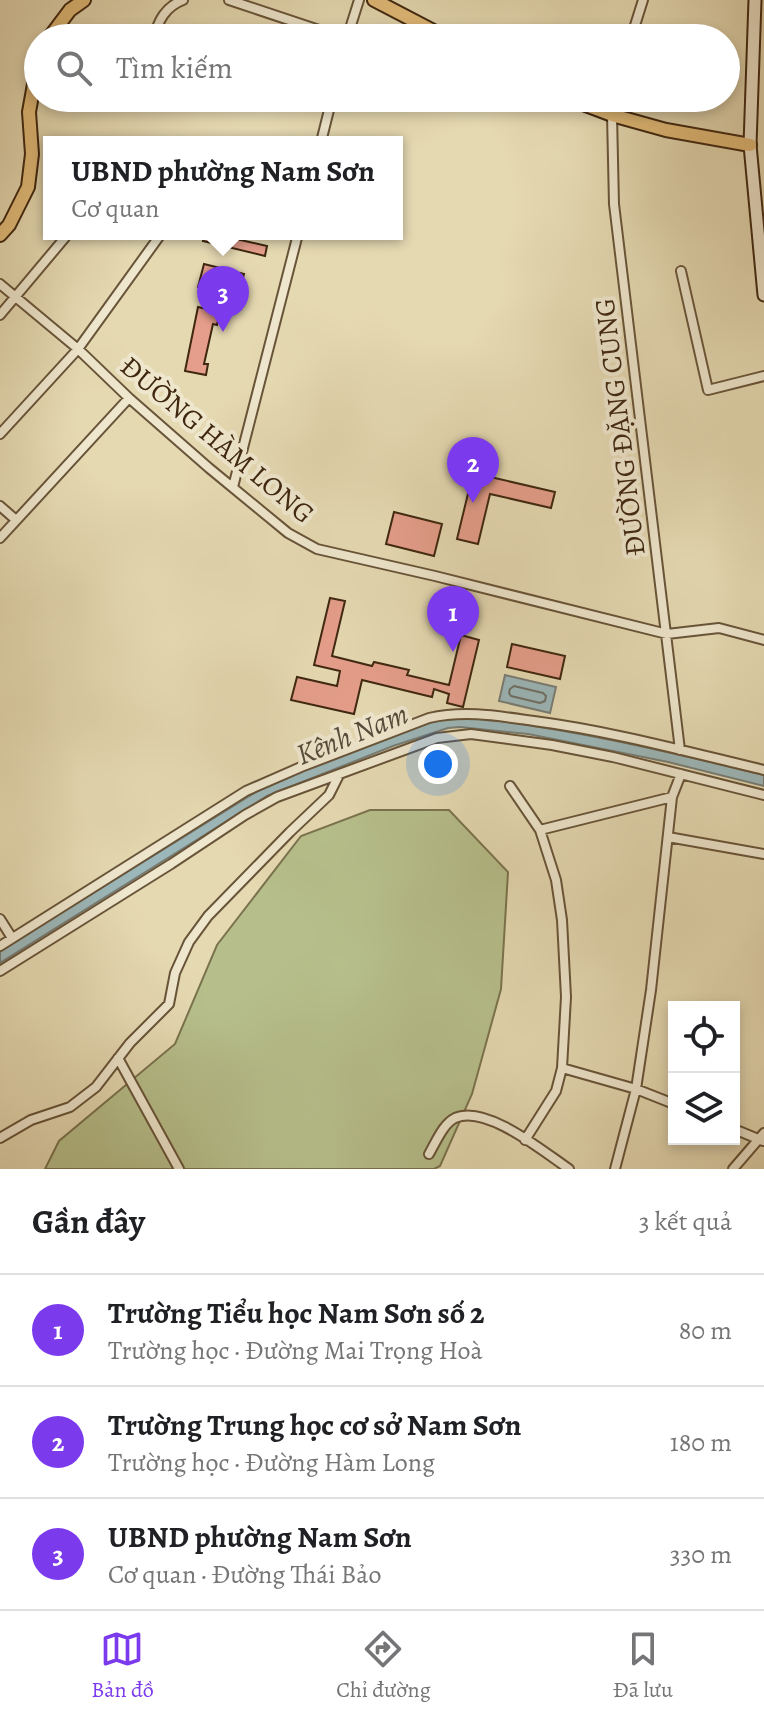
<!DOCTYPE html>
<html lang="vi">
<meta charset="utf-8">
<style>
:root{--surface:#fff;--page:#f6f6f6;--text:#202124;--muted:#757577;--line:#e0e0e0;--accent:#7c3aed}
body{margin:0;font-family:Alegreya,serif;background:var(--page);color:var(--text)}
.controls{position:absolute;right:24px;bottom:24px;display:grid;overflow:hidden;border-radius:0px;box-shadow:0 4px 12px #0003}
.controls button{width:72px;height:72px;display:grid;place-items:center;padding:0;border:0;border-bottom:2px solid var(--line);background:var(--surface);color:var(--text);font:40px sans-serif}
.you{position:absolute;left:438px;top:764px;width:28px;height:28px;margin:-20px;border:6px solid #fff;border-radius:50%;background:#1a73e8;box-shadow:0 0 0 12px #1a73e833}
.badge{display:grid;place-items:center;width:52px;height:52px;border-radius:50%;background:var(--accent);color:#fff;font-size:26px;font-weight:700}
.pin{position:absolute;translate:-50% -66px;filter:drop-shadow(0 2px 4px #0008)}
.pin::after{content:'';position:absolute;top:42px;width:28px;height:24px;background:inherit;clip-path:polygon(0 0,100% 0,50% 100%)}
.popup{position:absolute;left:43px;top:136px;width:360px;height:104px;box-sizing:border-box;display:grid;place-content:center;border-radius:0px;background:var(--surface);filter:drop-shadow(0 2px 6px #0005);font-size:26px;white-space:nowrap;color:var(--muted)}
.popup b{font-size:30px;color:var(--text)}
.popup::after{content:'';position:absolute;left:50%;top:100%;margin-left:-16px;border:16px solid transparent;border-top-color:var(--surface)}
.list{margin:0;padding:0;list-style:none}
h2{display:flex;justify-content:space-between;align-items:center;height:104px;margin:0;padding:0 32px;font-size:34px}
h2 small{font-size:26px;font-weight:400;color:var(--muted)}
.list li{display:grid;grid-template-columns:52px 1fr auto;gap:24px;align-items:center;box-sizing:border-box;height:112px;padding:0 32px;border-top:2px solid var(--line)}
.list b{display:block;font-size:30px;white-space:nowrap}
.list p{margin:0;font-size:26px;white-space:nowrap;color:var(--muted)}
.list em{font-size:26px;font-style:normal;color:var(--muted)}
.icon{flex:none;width:44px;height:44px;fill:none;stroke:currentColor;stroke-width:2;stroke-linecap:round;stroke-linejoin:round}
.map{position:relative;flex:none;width:764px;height:1169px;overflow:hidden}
.search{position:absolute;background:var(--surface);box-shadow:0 4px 12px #0003;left:24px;right:24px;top:24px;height:88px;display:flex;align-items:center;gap:20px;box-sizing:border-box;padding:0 28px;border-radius:44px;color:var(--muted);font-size:30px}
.sheet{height:440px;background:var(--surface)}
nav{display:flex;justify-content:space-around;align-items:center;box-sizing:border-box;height:112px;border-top:2px solid var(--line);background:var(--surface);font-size:22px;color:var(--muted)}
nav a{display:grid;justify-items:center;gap:4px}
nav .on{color:var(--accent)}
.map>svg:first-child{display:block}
</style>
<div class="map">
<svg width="764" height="1169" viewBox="0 0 764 1169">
<rect width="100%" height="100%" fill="#e5d9b2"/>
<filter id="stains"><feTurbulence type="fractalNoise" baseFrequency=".0025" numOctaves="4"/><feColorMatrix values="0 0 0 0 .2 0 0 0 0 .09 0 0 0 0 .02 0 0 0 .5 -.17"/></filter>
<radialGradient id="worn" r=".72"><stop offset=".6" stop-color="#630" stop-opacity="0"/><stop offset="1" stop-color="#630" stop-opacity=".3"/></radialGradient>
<path fill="#b6bf8b" stroke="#7a734e" stroke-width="2" d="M370 810H449L508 872 501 989 472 1094 440 1166 434 1169H45L59 1141 175 1044 217 945 301 836Z"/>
<path fill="#9cb7b9" stroke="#777d75" stroke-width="2" d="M505 675 556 687 550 713 499 701Z
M471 717C570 729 667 751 764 775V786L668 762 528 734 460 727 448 728 393 746 267 796 0 963V951L262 788 294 773 423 724 447 719Z"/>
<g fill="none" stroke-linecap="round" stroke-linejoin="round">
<path stroke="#6e6f64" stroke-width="2" d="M514 686 543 693 546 696 545 701 540 703 511 696 509 693 510 689Z"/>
</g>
<path fill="#e59e8b" stroke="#3f2710" stroke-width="2" d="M205 234H214L267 246 265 256 203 241Z
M204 264 244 274 238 297 198 287Z
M198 307 220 312 217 325 213 324 204 364H208L206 375 185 371Z
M473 473 555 492 551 508 490 494 478 544 457 539Z
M394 512 442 524 434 556 386 544Z
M330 598 345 601 332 656 372 666 374 662 409 670 407 675 449 685 461 635 479 640 463 707 447 703 449 694 434 689 432 697 362 680 354 714 291 700 297 677 337 686 340 671 314 665Z
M512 644 565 656 560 679 507 667Z"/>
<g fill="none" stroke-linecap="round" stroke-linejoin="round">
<defs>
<path id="street" d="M229 0 343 38
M154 38C158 21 165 7 183 0
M347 38 359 0
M631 38 643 0
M615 98 612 115 614 204 680 750
M321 142 332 98
M681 271 708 390 764 376
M0 284 78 349 129 398 209 468 288 533 317 549 435 576 667 634 719 628 764 640
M0 315 68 234
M0 434 78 349 161 234
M233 487 298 234
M0 506 16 520
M0 538 129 398
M510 786 540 830 556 880 562 920 566 997 562 1068 556 1091 525 1140
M540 830 672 797
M668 837 764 854
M0 919 12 938
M0 946 246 791 301 767 429 718C465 710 498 716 534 721 611 731 688 752 764 770
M0 971 171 864 245 815 277 797 437 738 471 734 552 745 613 757 764 795
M118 1058 179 1169
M562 1068 636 1089 674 1104
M734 1129 763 1141
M0 1138 31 1120 70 1107 96 1087 130 1043 169 1004 175 973 189 942 208 916 290 832 329 795 339 775
M429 1154C436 1142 443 1124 455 1118 486 1104 544 1152 569 1169
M615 1169 636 1089 651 990 672 797 681 774
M733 1169 764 1133"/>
<path id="secondary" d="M755 0 750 145 764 295"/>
<path id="primary" d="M374 0 447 38
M49 38 70 10 84 0
M567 98 612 115 666 130 750 145
M0 235 9 225 28 187 32 154 29 112 38 62"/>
</defs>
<use href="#street" stroke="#685438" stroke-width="12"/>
<use href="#secondary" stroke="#3f2710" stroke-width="15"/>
<use href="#primary" stroke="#3f2710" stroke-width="16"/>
<use href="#street" stroke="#eee6cd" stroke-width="8"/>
<use href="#secondary" stroke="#eee6cd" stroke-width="11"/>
<use href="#primary" stroke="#e2bc79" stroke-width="12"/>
</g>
<g text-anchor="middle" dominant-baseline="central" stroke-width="8" stroke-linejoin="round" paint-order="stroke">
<g font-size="28" fill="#3f2710" stroke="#eee6cd">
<text transform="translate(620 427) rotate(-97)">ĐƯỜNG ĐẶNG CUNG</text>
<text transform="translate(217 440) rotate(40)">ĐƯỜNG HÀM LONG</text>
</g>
<g font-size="30" font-style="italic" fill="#564b3a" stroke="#eee6cd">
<text transform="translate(352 734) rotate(-22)">Kênh Nam</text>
</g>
</g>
<rect width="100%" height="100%" filter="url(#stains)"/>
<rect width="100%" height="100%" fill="url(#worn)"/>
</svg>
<div class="controls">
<button><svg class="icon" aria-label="locate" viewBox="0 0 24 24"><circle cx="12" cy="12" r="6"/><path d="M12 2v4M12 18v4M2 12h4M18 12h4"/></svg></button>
<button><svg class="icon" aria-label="layers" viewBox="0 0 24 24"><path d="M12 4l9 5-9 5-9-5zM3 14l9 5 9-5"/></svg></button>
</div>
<div class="you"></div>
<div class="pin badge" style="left:453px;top:652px">1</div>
<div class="pin badge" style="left:473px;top:503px">2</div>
<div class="pin badge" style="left:223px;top:332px">3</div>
<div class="popup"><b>UBND phường Nam Sơn</b>Cơ quan</div>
<div class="search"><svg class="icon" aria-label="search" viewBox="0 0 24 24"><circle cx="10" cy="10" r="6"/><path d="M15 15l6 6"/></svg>Tìm kiếm</div>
</div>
<section class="sheet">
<h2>Gần đây<small>3 kết quả</small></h2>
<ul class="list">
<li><span class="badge">1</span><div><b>Trường Tiểu học Nam Sơn số 2</b><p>Trường học · Đường Mai Trọng Hoà</p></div><em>80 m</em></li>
<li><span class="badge">2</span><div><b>Trường Trung học cơ sở Nam Sơn</b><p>Trường học · Đường Hàm Long</p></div><em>180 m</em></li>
<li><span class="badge">3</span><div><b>UBND phường Nam Sơn</b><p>Cơ quan · Đường Thái Bảo</p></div><em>330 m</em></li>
</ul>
</section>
<nav>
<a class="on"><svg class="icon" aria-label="map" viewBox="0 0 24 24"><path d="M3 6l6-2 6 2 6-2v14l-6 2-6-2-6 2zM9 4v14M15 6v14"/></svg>Bản đồ</a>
<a><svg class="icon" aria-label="directions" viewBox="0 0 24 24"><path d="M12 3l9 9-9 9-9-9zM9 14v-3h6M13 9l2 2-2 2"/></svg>Chỉ đường</a>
<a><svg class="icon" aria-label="saved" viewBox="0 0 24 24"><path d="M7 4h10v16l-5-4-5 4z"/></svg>Đã lưu</a>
</nav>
